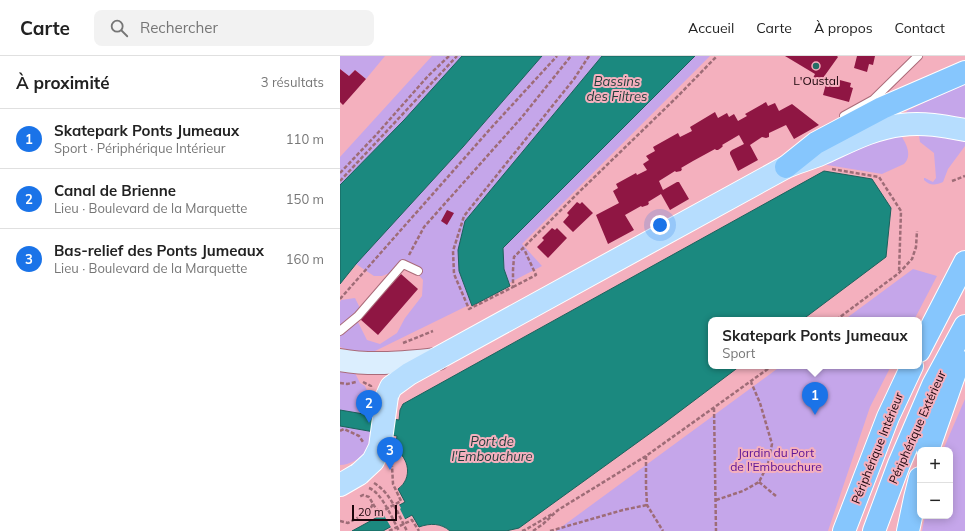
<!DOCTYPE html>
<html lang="fr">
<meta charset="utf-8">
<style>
:root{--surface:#fff;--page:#f2f2f2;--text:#222;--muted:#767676;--line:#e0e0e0;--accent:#1a73e8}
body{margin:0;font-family:Mulish,sans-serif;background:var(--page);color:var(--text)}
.controls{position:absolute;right:12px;bottom:12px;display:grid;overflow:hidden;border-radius:8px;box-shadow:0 2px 10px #0003}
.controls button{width:36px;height:36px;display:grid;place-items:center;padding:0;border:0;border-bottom:1px solid var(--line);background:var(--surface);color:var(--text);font:20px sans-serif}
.scale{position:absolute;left:12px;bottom:10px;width:45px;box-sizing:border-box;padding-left:4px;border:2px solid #1b050b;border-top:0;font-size:11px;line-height:14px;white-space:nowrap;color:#1b050b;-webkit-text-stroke:3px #f4b0be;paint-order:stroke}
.you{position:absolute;left:320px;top:169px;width:14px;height:14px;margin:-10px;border:3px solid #fff;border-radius:50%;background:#1a73e8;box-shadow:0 0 0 6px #1a73e833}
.badge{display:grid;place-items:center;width:26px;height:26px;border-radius:50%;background:var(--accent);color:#fff;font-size:13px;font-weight:700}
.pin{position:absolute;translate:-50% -33px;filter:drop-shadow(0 1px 2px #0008)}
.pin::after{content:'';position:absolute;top:21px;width:14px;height:12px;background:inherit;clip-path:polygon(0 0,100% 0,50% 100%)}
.popup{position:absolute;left:368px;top:261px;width:214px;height:52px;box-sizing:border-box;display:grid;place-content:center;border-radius:8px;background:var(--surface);filter:drop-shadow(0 1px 3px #0005);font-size:13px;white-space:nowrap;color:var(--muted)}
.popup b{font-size:15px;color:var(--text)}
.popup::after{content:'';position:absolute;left:50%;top:100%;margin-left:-8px;border:8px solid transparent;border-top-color:var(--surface)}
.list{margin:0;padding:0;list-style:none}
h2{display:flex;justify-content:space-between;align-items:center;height:52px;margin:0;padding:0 16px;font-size:17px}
h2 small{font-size:13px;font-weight:400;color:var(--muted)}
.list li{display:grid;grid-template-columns:26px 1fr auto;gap:12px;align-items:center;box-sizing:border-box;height:60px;padding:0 16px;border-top:1px solid var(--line)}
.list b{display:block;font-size:15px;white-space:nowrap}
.list p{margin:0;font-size:13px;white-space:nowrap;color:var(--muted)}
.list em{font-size:13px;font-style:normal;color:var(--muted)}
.icon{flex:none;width:22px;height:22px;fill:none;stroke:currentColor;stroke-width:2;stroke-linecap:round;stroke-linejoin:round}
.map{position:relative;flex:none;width:625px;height:475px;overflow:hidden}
header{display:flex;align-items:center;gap:24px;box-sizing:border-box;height:56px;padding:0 20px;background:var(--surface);border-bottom:1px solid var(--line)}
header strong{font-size:19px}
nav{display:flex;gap:22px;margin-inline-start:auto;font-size:14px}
.search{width:280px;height:36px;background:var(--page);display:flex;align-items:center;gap:10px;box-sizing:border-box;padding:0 14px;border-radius:8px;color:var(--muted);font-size:15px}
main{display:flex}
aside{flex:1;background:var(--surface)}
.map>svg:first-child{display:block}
</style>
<header>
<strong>Carte</strong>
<div class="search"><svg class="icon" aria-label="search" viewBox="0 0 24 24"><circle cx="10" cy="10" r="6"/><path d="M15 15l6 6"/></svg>Rechercher</div>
<nav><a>Accueil</a><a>Carte</a><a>À propos</a><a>Contact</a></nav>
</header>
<main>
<aside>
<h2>À proximité<small>3 résultats</small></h2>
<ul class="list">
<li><span class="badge">1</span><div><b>Skatepark Ponts Jumeaux</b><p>Sport · Périphérique Intérieur</p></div><em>110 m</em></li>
<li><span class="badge">2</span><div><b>Canal de Brienne</b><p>Lieu · Boulevard de la Marquette</p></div><em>150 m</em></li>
<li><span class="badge">3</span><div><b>Bas-relief des Ponts Jumeaux</b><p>Lieu · Boulevard de la Marquette</p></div><em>160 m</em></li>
</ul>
</aside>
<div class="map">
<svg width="625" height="475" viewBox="0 0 625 475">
<rect width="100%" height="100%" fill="#f4b0be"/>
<path fill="#c5a6ea" d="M0 0H45L26 23 15 14 9 20 0 13Z
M92 0H122L64 64 0 129V101Z
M202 0H262L125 165 119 215 131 248 35 295 14 296 0 291V246L1 244 15 242 20 252 18 266 27 284 40 288 57 277 65 262 82 240 83 224 77 217 62 212 42 220H34L16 208 123 91Z
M355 0H370L182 188 202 210 169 227 164 213 163 192Z
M625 28V65L567 59 566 57 567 55 602 38Z
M583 77 625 84V90L608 113 603 126C596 129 590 130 584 124V122H585L593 126 596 122 594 97 580 86 579 80Z
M562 80V81C567 89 572 100 564 108L542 118 481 108 536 84Z
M573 213 597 220 574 264H502V263L504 264Z
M441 310H551L530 351 488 475H216Z
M0 314 15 317 20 327 25 330 31 343 28 359 0 354Z
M625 343V475H582L585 460H610V394H603Z
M0 370 34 376C32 378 31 380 30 382 29 385 29 390 27 394 22 402 10 409 0 409Z"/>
<path fill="#1b897f" stroke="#1b615c" d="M122 0H202L123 91 16 208 0 228V129L64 64Z
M262 0H355L163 192 164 213 170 230 132 250 119 215 118 194 125 165Z
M484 115 532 123 551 152 546 201 462 264H371V310H400L323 368 179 472 166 475H110C101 467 90 467 79 471L72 459 43 475H12L65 446 58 433C73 422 69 402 55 393L57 380 0 370V354L59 364 60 354 63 348Z"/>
<path fill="#f4b0be" d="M58 447 61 452 60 453 66 465 52 473 42 456Z"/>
<path fill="#8f1643" d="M445 0H497L498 1 478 29 472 24 475 18Z
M517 0H535L533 9 529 8 527 16 514 12Z
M0 13 9 20 15 14 26 23 3 49 0 46Z
M496 23 511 27 510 31 513 32 509 46 483 39 487 24 495 26Z
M426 46 428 50 435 47 439 55 452 48 479 69 454 83 446 69 429 77V81L426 82 422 81 410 89 418 104 398 115 390 98V96L392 94 404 88 399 79 382 89 383 90 381 92 378 94H376L375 93 353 105 341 112 342 113 341 115 336 116 335 115 319 125 323 134 337 126H339L349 143 330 154 321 138 308 146 309 147 308 149 302 151 301 150 285 159 294 174 268 188 256 159 279 147 273 135 278 132 276 128 296 117 297 119 307 114 303 108 309 104 306 100 315 95 313 91 338 77 340 81 352 75 350 71 375 56 378 62 387 57 389 61 394 58 398 65 407 60 405 58Z
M237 146 240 148 242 146 253 157 233 176 223 166 229 159 227 157Z
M107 154 114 157 107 169 101 165Z
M212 172 215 174 217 172 227 182 208 202 197 191 204 184 202 182Z
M61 218 78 233 38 279 20 263Z"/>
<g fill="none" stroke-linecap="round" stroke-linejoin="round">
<defs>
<path id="lane" d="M504 60 533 44 578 0
M0 275 18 260 63 208 78 215"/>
<path id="secondary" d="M0 304C33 310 65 306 98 303"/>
<path id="primary" d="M47 340 51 331 69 318 446 111C458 106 469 103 481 98 506 87 533 72 561 69 583 66 604 70 625 74
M0 429 19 418"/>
<path id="highway" d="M446 111 476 87 542 52 625 16
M579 295 625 206
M588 394 619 305
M504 475 548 361 572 310
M534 475 559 408 593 329 625 270
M568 475 575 442 580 422"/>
</defs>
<use href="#lane" stroke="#aa6b79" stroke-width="10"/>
<use href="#secondary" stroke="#aa6b79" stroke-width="24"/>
<use href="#primary" stroke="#fff" stroke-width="24"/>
<use href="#highway" stroke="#fff" stroke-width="24"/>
<path stroke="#9e6c77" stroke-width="2.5" stroke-dasharray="4 2" stroke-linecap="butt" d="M249 0 234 23 124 160 113 195 114 218 129 253 173 231V214L174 201 237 138 336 42 377 0
M492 113 539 121 561 155 559 217
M0 117 36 79 88 20 109 0
M0 125 117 0
M612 125 625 120
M69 199 84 171 182 61 231 0
M173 231 196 219 184 193
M0 243 151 72 217 0
M496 264 559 217 572 203 576 191 577 175
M63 287 93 275
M23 326 31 330V332
M0 327 7 328 16 326
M374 352 376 475
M0 375 4 373 19 380 23 386
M306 400V430L307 449 323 475
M419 426 436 440
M376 444 403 435 419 426 428 408 432 388 420 347 411 326
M33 448 39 457 61 445 53 428 52 410
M0 465 8 467 19 461 29 455 33 448 29 441 23 439 19 441
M49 475 72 464 79 475
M182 475 185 474 214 457
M193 475 203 468 218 454 306 400 432 310
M210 475 283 454 307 449"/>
<use href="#lane" stroke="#fff" stroke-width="8"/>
<use href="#secondary" stroke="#dbeefe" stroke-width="22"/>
<use href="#primary" stroke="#b6ddfe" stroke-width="22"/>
<use href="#highway" stroke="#86c6fd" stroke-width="22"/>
<defs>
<path id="primary-bridge" d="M19 418 33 405 40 391 47 340"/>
</defs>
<use href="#primary-bridge" stroke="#fff" stroke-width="24" stroke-linecap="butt"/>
<path stroke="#9e6c77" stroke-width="2.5" stroke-dasharray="4 2" stroke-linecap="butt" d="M34 427C51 437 58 458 67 475
M29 432C42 437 52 462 59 475"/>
<use href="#primary-bridge" stroke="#b6ddfe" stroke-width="22"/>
</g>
<circle fill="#256e66" stroke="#f4b0be" stroke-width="1.5" cx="476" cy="10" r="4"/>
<g text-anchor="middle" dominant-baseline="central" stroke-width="4" stroke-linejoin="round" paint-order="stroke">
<g font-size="12" fill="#1b050b" stroke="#f4b0be">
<text x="476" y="24">L'Oustal</text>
</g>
<g font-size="12" fill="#1b050b" stroke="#f4b0be">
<text transform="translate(577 371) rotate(-66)">Périphérique Extérieur</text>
<text transform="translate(537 392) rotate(-68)">Périphérique Intérieur</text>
</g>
<g font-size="12" fill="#611896" stroke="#f4b0be">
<text x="436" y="396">Jardin du Port<tspan x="436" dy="14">de l'Embouchure</tspan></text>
</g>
<g font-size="13" font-style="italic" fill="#1e3d39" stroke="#f4b0be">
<text x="277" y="25">Bassins<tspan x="277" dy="15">des Filtres</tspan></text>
<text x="152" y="385">Port de<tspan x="152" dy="15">l'Embouchure</tspan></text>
</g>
</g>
</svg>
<div class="controls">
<button>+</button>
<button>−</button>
</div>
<div class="scale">20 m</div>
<div class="you"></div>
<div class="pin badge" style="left:475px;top:359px">1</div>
<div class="popup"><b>Skatepark Ponts Jumeaux</b>Sport</div>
<div class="pin badge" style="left:29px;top:367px">2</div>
<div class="pin badge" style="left:50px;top:414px">3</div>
</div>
</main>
